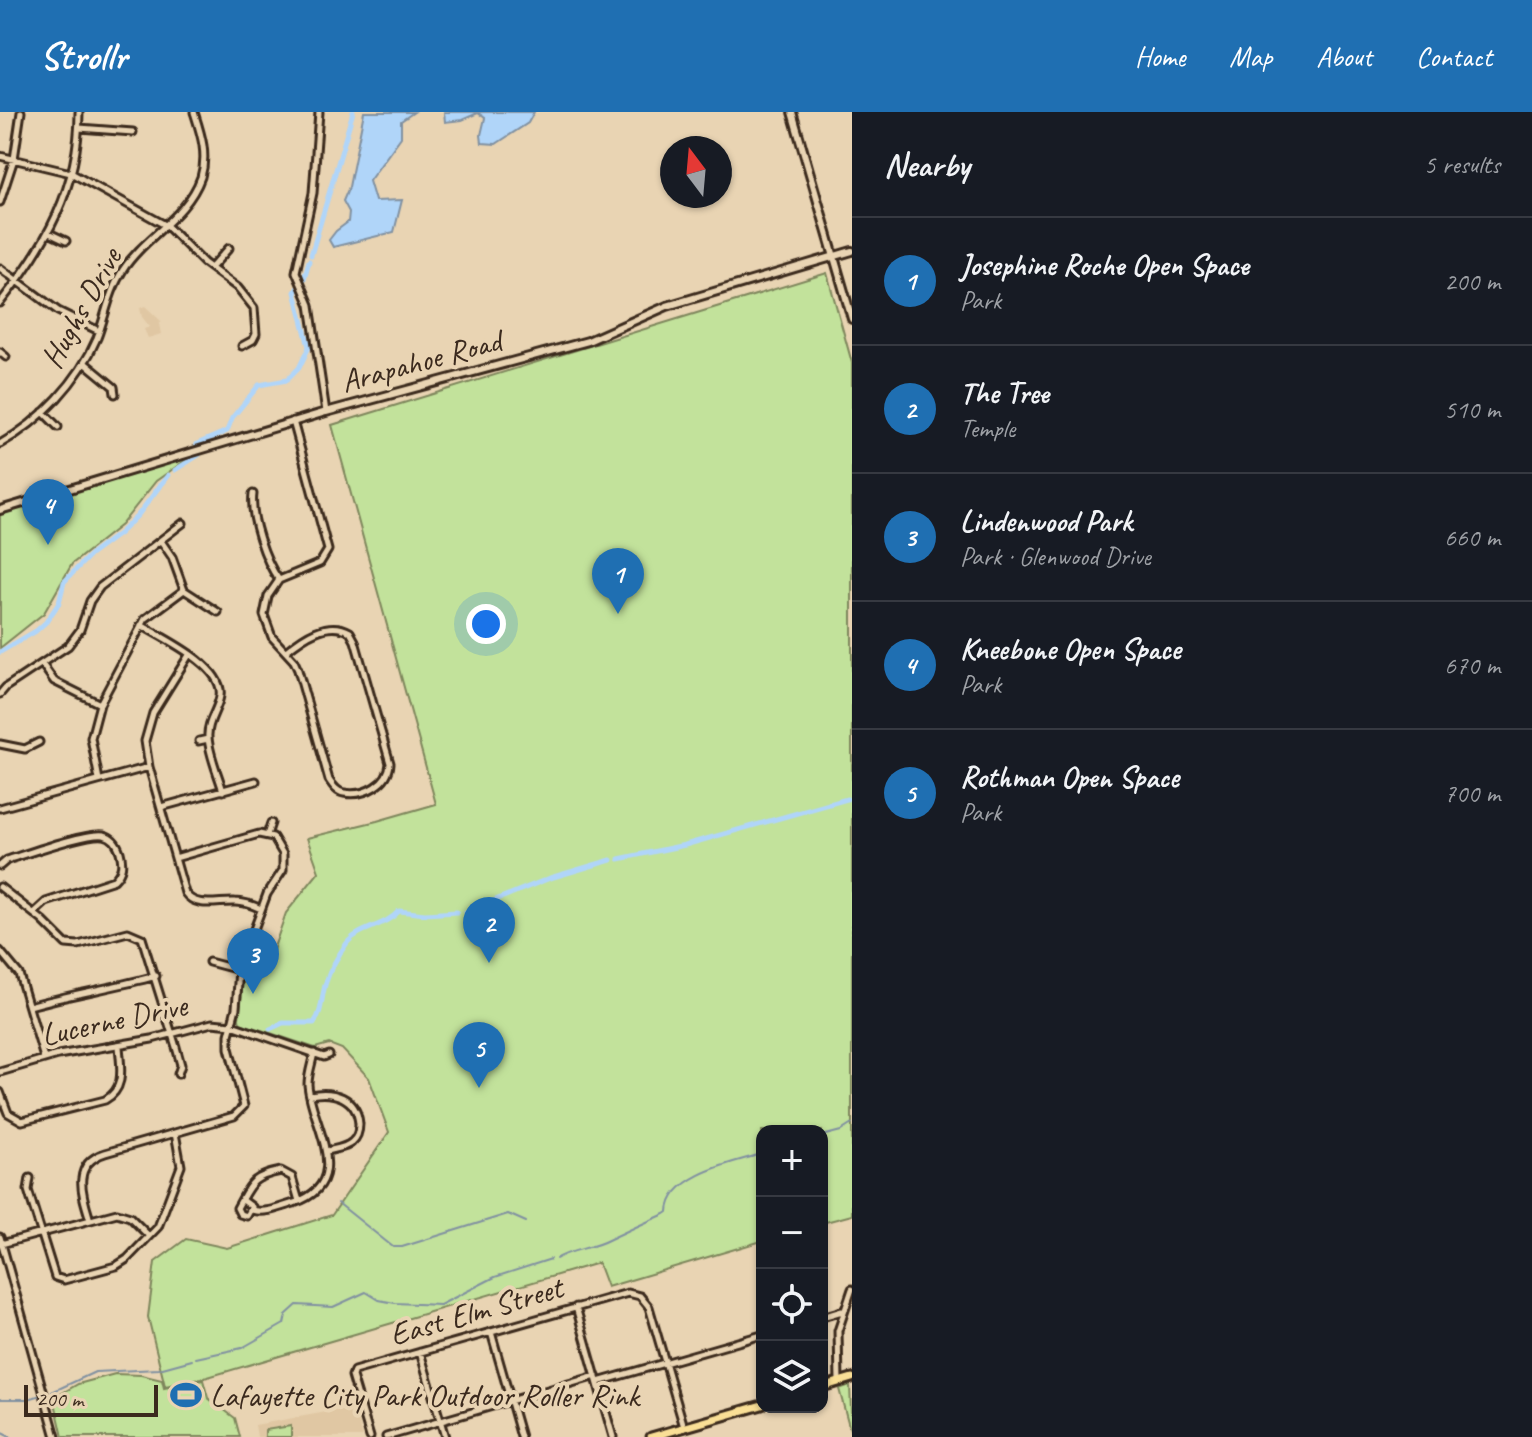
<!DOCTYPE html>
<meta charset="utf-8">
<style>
:root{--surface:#171b24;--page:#20242c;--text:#f1f3f6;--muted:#9ea1a6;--line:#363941;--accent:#1f6fb2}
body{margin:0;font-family:Caveat,sans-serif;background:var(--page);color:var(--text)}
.controls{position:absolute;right:24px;bottom:24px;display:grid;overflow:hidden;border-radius:16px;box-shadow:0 2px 6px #0004}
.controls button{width:72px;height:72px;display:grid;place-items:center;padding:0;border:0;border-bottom:2px solid var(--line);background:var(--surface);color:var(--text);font:40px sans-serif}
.compass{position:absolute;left:660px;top:24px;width:72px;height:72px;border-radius:50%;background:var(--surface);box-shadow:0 2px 6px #0004;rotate:344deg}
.scale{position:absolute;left:24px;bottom:20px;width:134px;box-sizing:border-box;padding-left:8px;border:4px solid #3b2a1e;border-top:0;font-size:22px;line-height:28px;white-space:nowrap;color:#3b2a1e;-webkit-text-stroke:6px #e9d4b3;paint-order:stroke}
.you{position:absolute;left:486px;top:512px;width:28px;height:28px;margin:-20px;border:6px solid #fff;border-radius:50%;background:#1a73e8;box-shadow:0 0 0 12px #1a73e833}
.badge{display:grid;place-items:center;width:52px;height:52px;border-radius:50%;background:var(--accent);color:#fff;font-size:26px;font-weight:700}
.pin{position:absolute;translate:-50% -66px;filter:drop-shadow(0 2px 4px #0008)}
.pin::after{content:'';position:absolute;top:42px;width:28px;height:24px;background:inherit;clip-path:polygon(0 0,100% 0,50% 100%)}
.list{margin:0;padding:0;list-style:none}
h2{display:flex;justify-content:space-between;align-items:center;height:104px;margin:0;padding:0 32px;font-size:34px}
h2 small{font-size:26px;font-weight:400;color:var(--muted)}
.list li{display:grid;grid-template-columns:52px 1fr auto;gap:24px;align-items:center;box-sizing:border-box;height:128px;padding:0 32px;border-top:2px solid var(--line)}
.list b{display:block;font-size:30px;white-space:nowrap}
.list p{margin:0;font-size:26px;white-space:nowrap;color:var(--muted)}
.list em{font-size:26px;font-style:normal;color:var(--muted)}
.icon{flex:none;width:44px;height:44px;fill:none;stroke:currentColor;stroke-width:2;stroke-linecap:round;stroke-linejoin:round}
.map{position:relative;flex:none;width:852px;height:1325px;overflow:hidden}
header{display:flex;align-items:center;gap:48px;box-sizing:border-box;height:112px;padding:0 40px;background:var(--accent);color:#fff}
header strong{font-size:38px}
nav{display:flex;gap:44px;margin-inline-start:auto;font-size:28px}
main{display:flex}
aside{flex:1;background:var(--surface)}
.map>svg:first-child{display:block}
</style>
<header>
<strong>Strollr</strong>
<nav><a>Home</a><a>Map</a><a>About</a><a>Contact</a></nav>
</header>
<main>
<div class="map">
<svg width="852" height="1325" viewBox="0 0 852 1325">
<rect width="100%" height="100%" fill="#e9d4b3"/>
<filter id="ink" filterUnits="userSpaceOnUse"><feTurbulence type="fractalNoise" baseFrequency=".0125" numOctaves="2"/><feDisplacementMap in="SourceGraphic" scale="16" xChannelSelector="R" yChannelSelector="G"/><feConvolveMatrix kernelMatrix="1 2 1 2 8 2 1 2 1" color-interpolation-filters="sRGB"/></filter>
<g filter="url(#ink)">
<path fill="#e0c7a3" d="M145 194 162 210 159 212 161 222 148 226 144 217 150 215 142 205 140 196Z
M354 1295 363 1325H257L255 1313Z"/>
<path fill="#c2e29b" stroke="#7e865c" stroke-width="2" d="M827 161 852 251V1103L822 1111V1019H762V1129L607 1175 598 1151 201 1267 165 1274 148 1205 155 1150 186 1127 227 1136 332 1103 389 1020 369 966 342 937 329 932 315 936 240 911 239 907 244 859 264 864 286 801 319 760 307 726 377 709 436 692 332 313Z
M190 345 156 369 121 413 72 452 44 501 0 536V402Z
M115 1262 141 1263 162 1268 164 1276 203 1268 208 1286 235 1306 240 1325H63L54 1286 78 1272Z
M850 1273 852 1325 839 1277Z
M291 1314V1325H265V1318Z"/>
<path fill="#b0d5f9" stroke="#8191a1" stroke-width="2" d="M364 0H414L401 9V25L369 69 375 89 402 88 394 120 333 135 329 128 336 119 348 110 349 100 343 89 349 75Z
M444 0H534L528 11 496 32 482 31 481 23 485 6 478 1 462 8 445 10Z"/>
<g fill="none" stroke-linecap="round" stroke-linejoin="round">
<path stroke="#8191a1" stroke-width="2" d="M822 1024 841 1019 852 1012
M338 1091 393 1135H402L508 1102 526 1110
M556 1147C571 1137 591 1137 608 1128 627 1119 646 1110 665 1102L668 1100C669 1063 734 1050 762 1042
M196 1246 242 1236 284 1212 286 1203 297 1193 333 1195 366 1180 379 1188 395 1191 440 1193 495 1165 551 1147
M52 1280 95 1260 159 1257 192 1248
M0 1287H28L38 1284
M0 1320 10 1325"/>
<path stroke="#b0d5f9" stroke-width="5" d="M311 143 353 0
M304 167 309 149
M196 336 197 332 227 319 232 306 259 273 287 268 299 256 309 235 295 180 298 175
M175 358 199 343
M0 540 36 519 46 510 59 491 64 470 90 443 120 421 138 403 168 363
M619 747 685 733 847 687
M466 800 550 766 611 748
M270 917 283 911H314C323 899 321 884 326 870 330 858 339 842 347 831 360 815 385 815 399 799L425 802 457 800"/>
<defs>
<path id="minor" d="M319 0 313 81 296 160 310 193 326 300
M79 16 133 20
M0 44 71 61 167 114 204 151 238 176 254 196 256 222 253 228 242 234
M0 90 14 47 21 0
M49 121 66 129
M0 156 58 199 99 219
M211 156 229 136
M0 191C46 133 79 76 79 0
M0 240 6 245
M85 251 114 275 115 282
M43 300 58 315
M0 332C41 309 79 269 97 226 106 203 109 179 123 158 145 124 187 105 201 65 208 42 201 22 194 0
M253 382C250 405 265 449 279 468
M161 429 172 445 184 478 218 500
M141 513C163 526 225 555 220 584 218 598 207 609 208 625 209 642 218 662 223 679
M286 539C303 525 328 507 350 520L355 529 390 651C389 671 365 685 344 681 337 680 333 674 329 668L298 558 294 549 272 525 264 503 268 484 279 468 320 451 328 438 293 309
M189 543 153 601 145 629 149 655 185 781C196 797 218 789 235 790 244 790 253 793 261 797
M42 552 54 569 100 592
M0 582 6 575 68 534 80 518 90 489 100 475 183 411
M199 629 208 627
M0 632 25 637 39 630
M99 668 91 626 100 592 145 507 184 478
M161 695 256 669
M0 696 149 655
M267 723 271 711
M0 754 7 748C26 742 87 720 104 723 113 725 117 731 120 740 123 751 123 759 114 768L46 790 34 801
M0 775 42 808 66 832 78 833 128 820 142 826 176 935 181 953 178 962
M0 839 19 862 44 946
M209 850 239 858
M29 894C71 882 113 876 156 864
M0 960 58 943 152 927 212 911 232 913 324 945 329 943
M0 980 8 1001 22 1009 105 988C127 976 120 953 119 933
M310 983C333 978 357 985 359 1012 359 1019 357 1026 352 1030 346 1036 335 1037 327 1039
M30 1066 28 1078 55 1165 64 1168 116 1154 127 1147 158 1115 181 1054 175 1021
M244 1089 252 1095 247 1104 240 1102 237 1096C250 1073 250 1065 281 1059L292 1065 299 1089
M252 1098C265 1102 281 1095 294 1091 357 1070 310 1011 308 972 308 962 312 951 314 941
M90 1108C82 1082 71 1052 105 1041L234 1004 244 994 229 936V923L236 896 239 858 267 782 283 758V742L273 725 259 722 175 746
M0 1125 56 1325
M1 1132 117 1101 130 1105 149 1124
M576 1195 613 1325
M822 1205 842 1199
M491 1220 521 1325
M420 1240 445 1325
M598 1270 762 1223
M839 1270 838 1219 852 1177
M370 1325 352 1264 354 1259 628 1181 640 1184 649 1195 684 1315
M386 1325 596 1264"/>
<path id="tertiary" d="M792 0 852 207"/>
<path id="secondary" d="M0 398 326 300 588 229 667 194 852 139"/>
<path id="primary" d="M822 1275 852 1266
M651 1325 762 1293"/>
</defs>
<use href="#minor" stroke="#3b2a1e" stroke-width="11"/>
<use href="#tertiary" stroke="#3b2a1e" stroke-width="12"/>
<use href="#secondary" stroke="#3b2a1e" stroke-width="12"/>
<use href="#primary" stroke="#3b2a1e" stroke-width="13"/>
<use href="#minor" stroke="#e9d4b3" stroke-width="5"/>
<use href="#tertiary" stroke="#e9d4b3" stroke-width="6"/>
<use href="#secondary" stroke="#e9d4b3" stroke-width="6"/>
<use href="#primary" stroke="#fadf96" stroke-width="7"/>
</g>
</g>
<defs>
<symbol id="stadium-bare" viewBox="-9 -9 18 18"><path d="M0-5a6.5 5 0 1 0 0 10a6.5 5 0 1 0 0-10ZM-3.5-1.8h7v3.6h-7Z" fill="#1f6fb2" stroke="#e9d4b3" stroke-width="2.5" paint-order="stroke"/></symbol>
</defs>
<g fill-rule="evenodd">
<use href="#stadium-bare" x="164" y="1261" width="44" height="44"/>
</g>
<g text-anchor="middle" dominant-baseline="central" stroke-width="8" stroke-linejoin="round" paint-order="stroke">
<g font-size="32" fill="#3b2a1e" stroke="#e9d4b3">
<text transform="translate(81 196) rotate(-61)">Hughs Drive</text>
<text transform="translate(421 249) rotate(-15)">Arapahoe Road</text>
<text transform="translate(114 908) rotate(-12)">Lucerne Drive</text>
<text transform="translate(476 1199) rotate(-16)">East Elm Street</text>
</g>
<g font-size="32" fill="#3b2a1e" stroke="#e9d4b3" text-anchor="start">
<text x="210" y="1283">Lafayette City Park Outdoor Roller Rink</text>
</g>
</g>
</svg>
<div class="controls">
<button>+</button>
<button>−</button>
<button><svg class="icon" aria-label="locate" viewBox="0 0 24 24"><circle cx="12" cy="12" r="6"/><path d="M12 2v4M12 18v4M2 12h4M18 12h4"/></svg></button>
<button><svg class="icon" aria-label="layers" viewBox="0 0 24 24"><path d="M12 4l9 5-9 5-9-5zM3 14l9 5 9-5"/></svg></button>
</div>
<svg class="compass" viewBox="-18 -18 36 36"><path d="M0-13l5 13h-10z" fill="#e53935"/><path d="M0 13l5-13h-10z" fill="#9ea1a6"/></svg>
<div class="scale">200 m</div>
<div class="you"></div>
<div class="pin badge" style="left:618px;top:502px">1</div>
<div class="pin badge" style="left:489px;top:851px">2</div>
<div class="pin badge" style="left:253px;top:882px">3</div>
<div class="pin badge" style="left:48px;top:433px">4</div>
<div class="pin badge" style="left:479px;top:976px">5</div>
</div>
<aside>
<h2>Nearby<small>5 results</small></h2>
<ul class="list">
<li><span class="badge">1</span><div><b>Josephine Roche Open Space</b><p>Park</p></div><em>200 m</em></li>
<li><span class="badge">2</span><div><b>The Tree</b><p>Temple</p></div><em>510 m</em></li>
<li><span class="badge">3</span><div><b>Lindenwood Park</b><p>Park · Glenwood Drive</p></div><em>660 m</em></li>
<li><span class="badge">4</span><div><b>Kneebone Open Space</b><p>Park</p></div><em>670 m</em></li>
<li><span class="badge">5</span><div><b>Rothman Open Space</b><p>Park</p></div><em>700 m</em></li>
</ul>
</aside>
</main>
